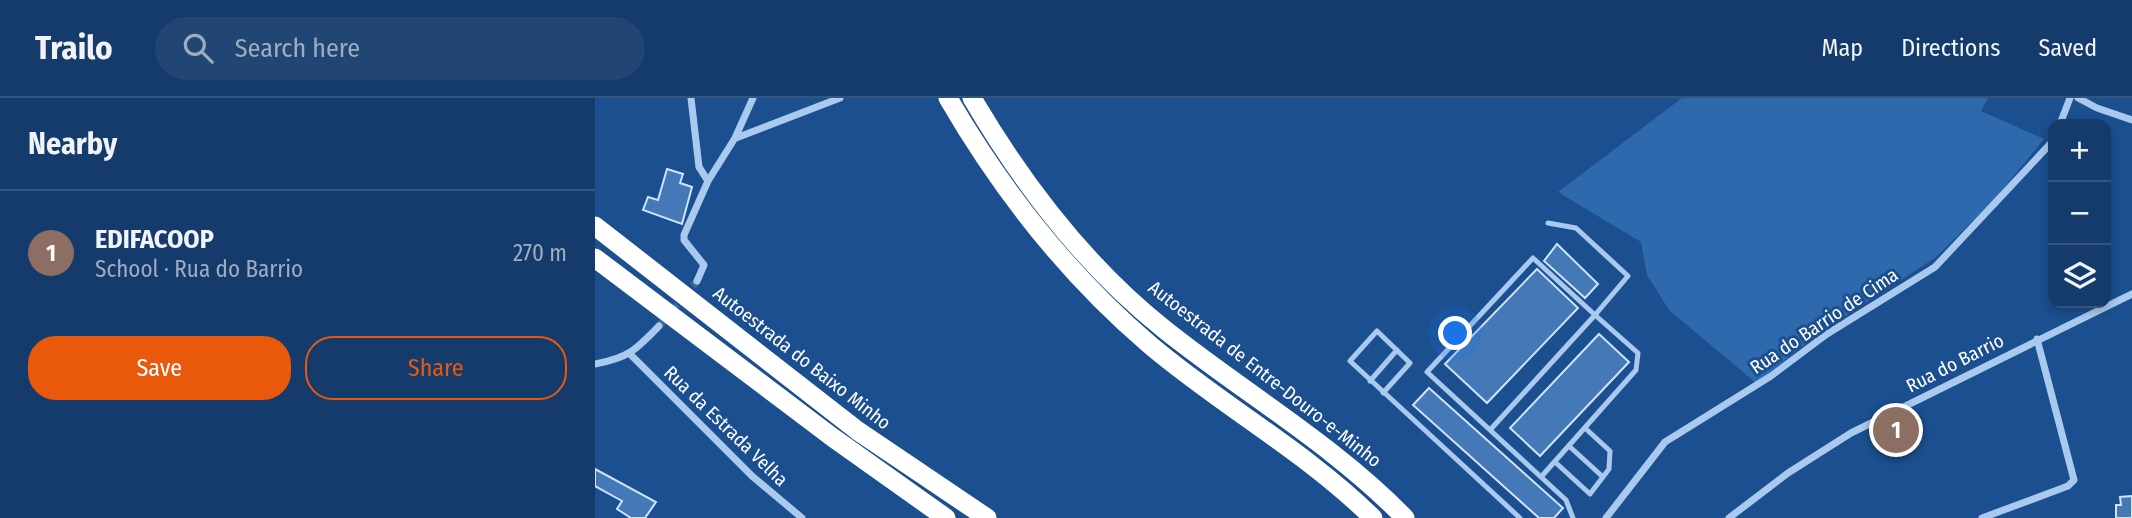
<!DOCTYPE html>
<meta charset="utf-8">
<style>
:root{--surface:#143b6b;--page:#214673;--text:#f1f3f6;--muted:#9dadc1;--line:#33557e;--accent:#ea580c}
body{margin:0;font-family:"Fira Sans Condensed",sans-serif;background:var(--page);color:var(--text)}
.controls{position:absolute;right:21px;top:21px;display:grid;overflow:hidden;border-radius:14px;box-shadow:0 4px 10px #0003}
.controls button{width:63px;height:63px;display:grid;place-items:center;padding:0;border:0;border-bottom:2px solid var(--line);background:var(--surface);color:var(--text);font:35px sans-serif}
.you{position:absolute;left:861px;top:236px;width:24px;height:24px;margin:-18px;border:5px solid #fff;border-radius:50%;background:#1a73e8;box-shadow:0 0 0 10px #1a73e833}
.badge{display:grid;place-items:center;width:46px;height:46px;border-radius:50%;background:var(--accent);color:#fff;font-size:23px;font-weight:700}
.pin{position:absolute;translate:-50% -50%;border:4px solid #fff;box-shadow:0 2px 7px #0006}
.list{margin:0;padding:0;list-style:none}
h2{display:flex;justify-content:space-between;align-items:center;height:91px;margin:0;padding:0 28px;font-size:30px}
h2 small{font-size:23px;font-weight:400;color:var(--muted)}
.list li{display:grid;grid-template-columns:46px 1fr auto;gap:21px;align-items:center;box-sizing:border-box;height:126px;padding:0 28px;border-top:2px solid var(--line)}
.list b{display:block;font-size:26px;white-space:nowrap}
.list p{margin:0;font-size:23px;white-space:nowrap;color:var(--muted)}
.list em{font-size:23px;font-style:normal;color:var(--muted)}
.actions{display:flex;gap:14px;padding:21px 28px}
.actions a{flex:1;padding:16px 0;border:2px solid var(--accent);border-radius:28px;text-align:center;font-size:24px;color:var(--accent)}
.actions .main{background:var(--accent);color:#fff}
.icon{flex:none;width:38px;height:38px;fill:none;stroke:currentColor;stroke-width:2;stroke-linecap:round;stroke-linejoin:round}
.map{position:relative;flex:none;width:1537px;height:420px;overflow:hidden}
header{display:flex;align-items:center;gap:42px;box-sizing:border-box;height:98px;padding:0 35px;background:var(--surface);border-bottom:2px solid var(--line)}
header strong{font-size:33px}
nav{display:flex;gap:38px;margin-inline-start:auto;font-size:24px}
.search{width:490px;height:63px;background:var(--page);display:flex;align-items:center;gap:18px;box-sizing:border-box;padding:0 24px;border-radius:38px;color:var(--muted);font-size:26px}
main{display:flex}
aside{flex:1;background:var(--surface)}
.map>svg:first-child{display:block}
</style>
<header>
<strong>Trailo</strong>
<div class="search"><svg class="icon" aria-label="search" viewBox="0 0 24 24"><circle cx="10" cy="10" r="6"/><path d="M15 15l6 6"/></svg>Search here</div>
<nav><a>Map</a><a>Directions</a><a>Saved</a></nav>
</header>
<main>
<aside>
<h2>Nearby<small></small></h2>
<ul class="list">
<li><span class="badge" style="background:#8d6e63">1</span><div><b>EDIFACOOP</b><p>School · Rua do Barrio</p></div><em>270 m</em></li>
</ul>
<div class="actions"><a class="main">Save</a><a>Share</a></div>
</aside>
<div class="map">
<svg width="1537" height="420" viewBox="0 0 1537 420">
<rect width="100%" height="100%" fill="#1b4f8f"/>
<path fill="#2e69ad" d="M1087 0H1393L1386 13 1449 41 1400 101 1340 160 1223 236 1161 285 1074 212 1052 177 1046 144 963 94Z"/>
<path fill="#4478b7" stroke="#cfe3fa" stroke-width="2" d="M72 71 88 76 85 85 97 89 87 126 48 112 53 99 63 102Z
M962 146 1003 186 990 200 949 163Z
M942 171 983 210 892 305 850 266Z
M1004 236 1034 264 945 358 915 330Z
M834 290 968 410 959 420H944L818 307Z
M0 371 61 404 50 420H36L22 411 27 403 0 388Z
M1537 398V420H1521V407H1526L1525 399Z"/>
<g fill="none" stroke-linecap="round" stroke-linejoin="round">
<path stroke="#3d69a0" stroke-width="7" stroke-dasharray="7 3.5" stroke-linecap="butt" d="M64 228 102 183"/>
<path stroke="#a9c9ee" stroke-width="5" d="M953 125 981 130 1033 178 1000 217 938 160 832 274 971 402 978 420
M775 283 802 252
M788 295 815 265 782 233 755 263 925 420
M895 332 1000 217 1043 255 1041 272 946 379
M974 348 1008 379
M960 364 995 396 1014 371 1015 353 990 330"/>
<path stroke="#a9c9ee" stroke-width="7" d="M96 0 104 69 113 83
M1483 0 1502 10 1537 22
M1465 26 1475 0
M141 40 245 0
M102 183 109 167 89 142V137L113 83 140 40 158 0
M35 256 157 378 207 420
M0 266C33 260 41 252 64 228
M1011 420 1070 344 1176 278 1232 236 1340 169 1458 43
M1134 420 1193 375 1256 335 1537 196
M1387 420 1473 388 1479 382 1442 241"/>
<path stroke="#fff" stroke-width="19" d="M353 0C407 93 473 177 555 247 627 308 710 353 778 420
M377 0C428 87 490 168 569 231 649 295 738 346 810 420
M0 128 263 333 392 420
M0 160 237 339 351 420"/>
</g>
<g text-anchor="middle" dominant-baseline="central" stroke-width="6" stroke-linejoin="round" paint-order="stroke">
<g font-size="19" fill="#fff" stroke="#1b4f8f">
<text transform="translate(1229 223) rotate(-34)">Rua do Barrio de Cima</text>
<text transform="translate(207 260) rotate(38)">Autoestrada do Baixo Minho</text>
<text transform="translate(1360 265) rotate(-27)">Rua do Barrio</text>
<text transform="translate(670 276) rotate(38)">Autoestrada de Entre-Douro-e-Minho</text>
<text transform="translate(131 328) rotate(44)">Rua da Estrada Velha</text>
</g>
</g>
</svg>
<div class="controls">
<button>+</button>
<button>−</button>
<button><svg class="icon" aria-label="layers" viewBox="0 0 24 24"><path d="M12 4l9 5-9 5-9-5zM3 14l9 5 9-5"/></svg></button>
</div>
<div class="you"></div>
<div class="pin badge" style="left:1301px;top:332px;background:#8d6e63">1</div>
</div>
</main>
